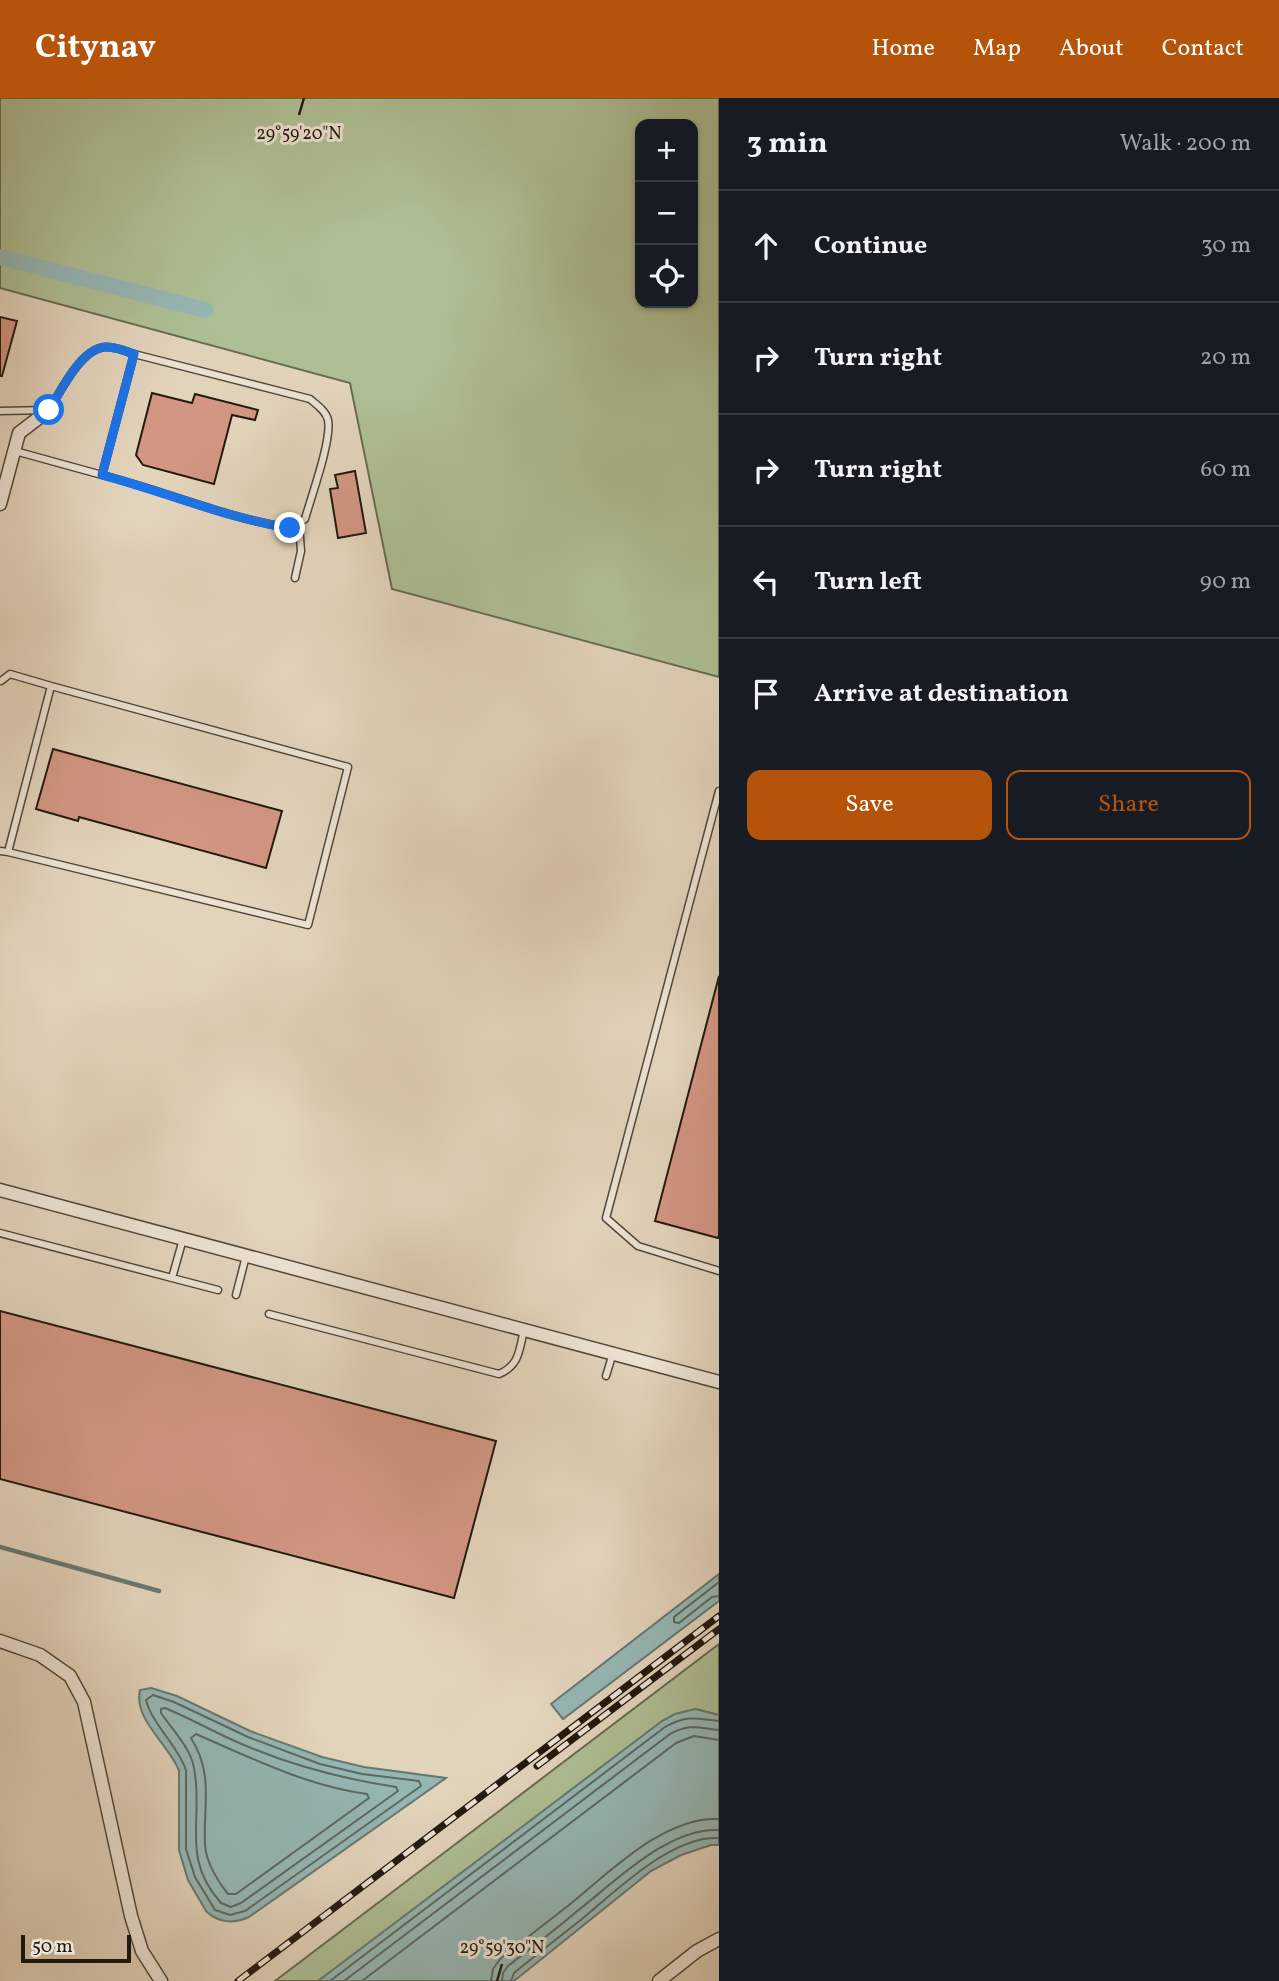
<!DOCTYPE html>
<meta charset="utf-8">
<style>
:root{--surface:#171b24;--page:#242831;--text:#f1f3f6;--muted:#9ea1a6;--line:#363941;--accent:#b45309}
body{margin:0;font-family:Vollkorn,serif;background:var(--page);color:var(--text)}
.controls{position:absolute;right:21px;top:21px;display:grid;overflow:hidden;border-radius:14px;box-shadow:0 2px 5px #0004}
.controls button{width:63px;height:63px;display:grid;place-items:center;padding:0;border:0;border-bottom:2px solid var(--line);background:var(--surface);color:var(--text);font:35px sans-serif}
.scale{position:absolute;left:21px;bottom:18px;width:110px;box-sizing:border-box;padding-left:7px;border:4px solid #22190f;border-top:0;font-size:19px;line-height:24px;white-space:nowrap;color:#22190f;-webkit-text-stroke:5px #ece2d3;paint-order:stroke}
.stop{position:absolute;width:21px;height:21px;margin:-16px;border:5px solid #1a73e8;border-radius:50%;background:#fff}
.stop.end{background:#1a73e8;border-color:#fff;box-shadow:0 2px 7px #0008}
.list{margin:0;padding:0;list-style:none}
h2{display:flex;justify-content:space-between;align-items:center;height:91px;margin:0;padding:0 28px;font-size:30px}
h2 small{font-size:23px;font-weight:400;color:var(--muted)}
.list li{display:grid;grid-template-columns:46px 1fr auto;gap:21px;align-items:center;box-sizing:border-box;height:112px;padding:0 28px;border-top:2px solid var(--line)}
.list b{display:block;font-size:26px;white-space:nowrap}
.list em{font-size:23px;font-style:normal;color:var(--muted)}
.actions{display:flex;gap:14px;padding:21px 28px}
.actions a{flex:1;padding:16px 0;border:2px solid var(--accent);border-radius:14px;text-align:center;font-size:24px;color:var(--accent)}
.actions .main{background:var(--accent);color:#fff}
.icon{flex:none;width:38px;height:38px;fill:none;stroke:currentColor;stroke-width:2;stroke-linecap:round;stroke-linejoin:round}
.map{position:relative;flex:none;width:719px;height:1883px;overflow:hidden}
header{display:flex;align-items:center;gap:42px;box-sizing:border-box;height:98px;padding:0 35px;background:var(--accent);color:#fff}
header strong{font-size:33px}
nav{display:flex;gap:38px;margin-inline-start:auto;font-size:24px}
main{display:flex}
aside{flex:1;background:var(--surface)}
.map>svg:first-child{display:block}
</style>
<header>
<strong>Citynav</strong>
<nav><a>Home</a><a>Map</a><a>About</a><a>Contact</a></nav>
</header>
<main>
<div class="map">
<svg width="719" height="1883" viewBox="0 0 719 1883">
<rect width="100%" height="100%" fill="#e2d3bb"/>
<filter id="stains"><feTurbulence type="fractalNoise" baseFrequency=".00286" numOctaves="4"/><feColorMatrix values="0 0 0 0 .2 0 0 0 0 .09 0 0 0 0 .02 0 0 0 .5 -.17"/></filter>
<radialGradient id="worn" r=".72"><stop offset=".6" stop-color="#630" stop-opacity="0"/><stop offset="1" stop-color="#630" stop-opacity=".3"/></radialGradient>
<path fill="#aebe94" stroke="#686c52" stroke-width="2" fill-rule="evenodd" d="M0 0H719V579L392 491 350 285 0 190ZM693 26V205H640V26Z
M719 1546V1617L695 1611 318 1883H275Z"/>
<path fill="#95b7b4" stroke="#677872" stroke-width="2" d="M719 1476V1503L563 1621 551 1606Z
M151 1590 177 1598 250 1633 322 1659 364 1669 446 1680 249 1819C234 1826 218 1825 206 1813L188 1782 179 1752V1673C170 1647 133 1622 140 1592Z
M695 1611 719 1617V1747H711L681 1757 651 1773 514 1883H318L662 1623 675 1616Z"/>
<g fill="none" stroke-linecap="round" stroke-linejoin="round">
<path stroke="#5c6862" stroke-width="2" d="M719 1484 674 1519V1524L679 1525 712 1499 719 1498
M153 1597 174 1604 248 1639 320 1666 362 1676 419 1683 421 1688 245 1813 230 1817 215 1812 195 1779 186 1751V1672C177 1646 153 1628 146 1602Z
M165 1610C192 1621 217 1636 244 1647 293 1668 343 1681 396 1689L398 1693 241 1805 231 1809 221 1805C180 1759 204 1722 194 1670 191 1651 172 1631 161 1615V1611Z
M196 1636C251 1660 307 1688 367 1696L369 1700 236 1796H228C218 1784 206 1764 205 1747 203 1708 214 1676 191 1640Z
M330 1883 665 1629C688 1616 695 1621 719 1623
M344 1883 670 1636C691 1625 698 1630 719 1632
M362 1883 676 1645 694 1638 719 1642
M491 1883 493 1871 501 1860C524 1842 546 1825 569 1807 609 1775 664 1718 719 1721
M502 1883 503 1875 508 1868C531 1850 554 1833 576 1814 614 1785 668 1729 719 1732
M511 1883 514 1875C536 1857 559 1839 582 1821 616 1793 672 1737 719 1740"/>
<path stroke="#677872" stroke-width="4.5" d="M0 1449 159 1493"/>
<path stroke="#95b7b4" stroke-width="16" d="M0 159 205 212"/>
</g>
<path fill="#d29683" stroke="#22190f" stroke-width="2" d="M0 219 17 223 2 278H0Z
M152 295 192 305 195 296 258 312 255 322 232 317 214 386 143 367 136 357Z
M355 373 366 435 338 440 330 391 338 390 335 377Z
M53 651 282 713 266 770 79 719 78 723 36 711Z
M719 878V1137L718 1140 655 1123Z
M0 1213 496 1343 454 1500 0 1381Z"/>
<g fill="none" stroke-linecap="round" stroke-linejoin="round">
<defs>
<path id="service" d="M0 313 49 312C61 293 81 249 107 249 116 249 126 253 134 256L102 377 15 353
M102 377C165 393 226 420 290 430L305 421C311 399 332 342 328 322 326 313 317 307 310 301L134 256
M295 480 301 453 299 427
M719 693 606 1120 638 1148 719 1173
M0 753 8 754 51 588 10 576 1 583
M8 754 308 827 348 669 51 588
M0 1135 172 1180 183 1141
M172 1180 218 1192
M236 1197 246 1158
M269 1216 499 1276C520 1267 519 1252 524 1232
M606 1278 613 1255"/>
<path id="minor" d="M0 406 19 335 49 312
M0 1092 719 1284
M0 1543 40 1557 70 1578 84 1604 131 1818 142 1853 161 1883
M659 1883 697 1853 719 1841"/>
</defs>
<use href="#service" stroke="#52483a" stroke-width="9"/>
<use href="#minor" stroke="#52483a" stroke-width="15"/>
<use href="#service" stroke="#ece2d3" stroke-width="6"/>
<use href="#minor" stroke="#ece2d3" stroke-width="12"/>
<defs>
<path id="rail" d="M537 1668 719 1531
M238 1883 719 1518"/>
</defs>
<use href="#rail" stroke="#22190f" stroke-width="7"/>
<use href="#rail" stroke="#ece2d3" stroke-width="4.5" stroke-dasharray="13" stroke-linecap="butt"/>
</g>
<g fill="none" stroke-linecap="round" stroke-linejoin="round">
<path stroke="#1a73e8" stroke-width="9" d="M49 312C61 293 82 248 107 249 116 249 126 253 134 256L102 377C165 394 226 420 290 430"/>
</g>
<path fill="none" stroke="#22190f" stroke-width="2.5" d="M299 17 304 0M497 1883 502 1866"/>
<g font-size="18" text-anchor="middle" fill="#22190f" stroke="#ece2d3" stroke-width="6" stroke-linejoin="round" paint-order="stroke">
<text x="299" y="41">29°59'20"N</text>
<text x="502" y="1855">29°59'30"N</text>
</g>
<rect width="100%" height="100%" filter="url(#stains)"/>
<rect width="100%" height="100%" fill="url(#worn)"/>
</svg>
<div class="controls">
<button>+</button>
<button>−</button>
<button><svg class="icon" aria-label="locate" viewBox="0 0 24 24"><circle cx="12" cy="12" r="6"/><path d="M12 2v4M12 18v4M2 12h4M18 12h4"/></svg></button>
</div>
<div class="scale">50 m</div>
<div class="stop" style="left:49px;top:312px"></div>
<div class="stop end" style="left:290px;top:430px"></div>
</div>
<aside>
<h2>3 min<small>Walk · 200 m</small></h2>
<ul class="list">
<li><svg class="icon" aria-label="ahead" viewBox="0 0 24 24"><path d="M12 20V5M6 11l6-6 6 6"/></svg><div><b>Continue</b></div><em>30 m</em></li>
<li><svg class="icon" aria-label="right" viewBox="0 0 24 24"><path d="M7 20v-9h11M14 6l5 5-5 5"/></svg><div><b>Turn right</b></div><em>20 m</em></li>
<li><svg class="icon" aria-label="right" viewBox="0 0 24 24"><path d="M7 20v-9h11M14 6l5 5-5 5"/></svg><div><b>Turn right</b></div><em>60 m</em></li>
<li><svg class="icon" aria-label="left" viewBox="0 0 24 24"><path d="M17 20v-9H6M10 6l-5 5 5 5"/></svg><div><b>Turn left</b></div><em>90 m</em></li>
<li><svg class="icon" aria-label="arrive" viewBox="0 0 24 24"><path d="M6 21V4h12l-3 4 3 4H6"/></svg><div><b>Arrive at destination</b></div></li>
</ul>
<div class="actions"><a class="main">Save</a><a>Share</a></div>
</aside>
</main>
